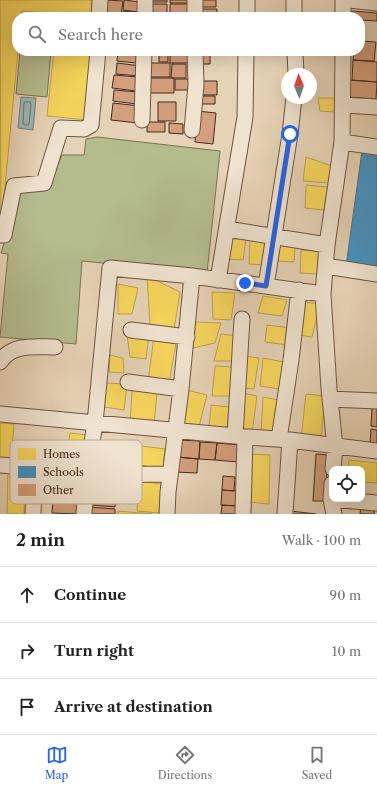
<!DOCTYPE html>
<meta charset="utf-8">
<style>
:root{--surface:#fff;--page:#f2f2f2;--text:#222;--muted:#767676;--line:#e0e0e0;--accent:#2563eb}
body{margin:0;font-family:"Libre Caslon Text",serif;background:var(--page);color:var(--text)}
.controls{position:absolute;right:12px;bottom:12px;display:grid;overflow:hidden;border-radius:8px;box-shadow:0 4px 16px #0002}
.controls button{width:36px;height:36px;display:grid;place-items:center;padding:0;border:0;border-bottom:1px solid var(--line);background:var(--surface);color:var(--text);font:20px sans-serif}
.compass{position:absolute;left:281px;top:68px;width:36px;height:36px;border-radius:50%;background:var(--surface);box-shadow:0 4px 16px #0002;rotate:358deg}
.stop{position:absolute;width:12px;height:12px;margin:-9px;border:3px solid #2563eb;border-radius:50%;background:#fff}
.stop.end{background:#2563eb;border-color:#fff;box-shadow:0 1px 4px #0008}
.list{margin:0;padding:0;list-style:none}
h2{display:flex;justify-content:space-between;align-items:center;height:52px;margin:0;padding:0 16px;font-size:17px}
h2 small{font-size:13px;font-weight:400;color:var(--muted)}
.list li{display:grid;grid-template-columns:26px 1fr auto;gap:12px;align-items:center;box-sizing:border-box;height:56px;padding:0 16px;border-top:1px solid var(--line)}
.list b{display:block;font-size:15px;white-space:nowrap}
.list em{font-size:13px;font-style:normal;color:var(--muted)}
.icon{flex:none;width:22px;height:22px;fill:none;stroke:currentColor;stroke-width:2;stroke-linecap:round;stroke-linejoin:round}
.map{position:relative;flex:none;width:377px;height:514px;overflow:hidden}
.search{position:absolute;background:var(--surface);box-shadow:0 4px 16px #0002;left:12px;right:12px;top:12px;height:44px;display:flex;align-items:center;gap:10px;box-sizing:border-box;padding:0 14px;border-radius:16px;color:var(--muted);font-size:15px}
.sheet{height:220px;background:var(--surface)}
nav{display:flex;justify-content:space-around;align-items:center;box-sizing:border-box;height:56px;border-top:1px solid var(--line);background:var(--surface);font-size:11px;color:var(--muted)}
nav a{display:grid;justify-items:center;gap:2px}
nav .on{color:var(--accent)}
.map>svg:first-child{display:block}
</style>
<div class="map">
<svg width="377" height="514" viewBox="0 0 377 514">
<rect width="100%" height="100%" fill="#e6d2b5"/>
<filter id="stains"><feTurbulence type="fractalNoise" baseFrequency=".005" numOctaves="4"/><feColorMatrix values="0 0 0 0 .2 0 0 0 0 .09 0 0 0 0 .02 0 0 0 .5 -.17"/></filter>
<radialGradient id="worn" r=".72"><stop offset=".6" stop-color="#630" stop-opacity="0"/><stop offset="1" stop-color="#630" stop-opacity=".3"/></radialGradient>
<path fill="#b4bc8e" stroke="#7d7354" d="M20 51H51L47 97 16 94Z
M97 137 220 151 207 273 82 261 76 344 0 337 8 254 1 253 19 191 47 190 62 155H84L86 139Z"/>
<path fill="#99b5b6" stroke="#787d78" d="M21 97 36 98 33 130 18 128Z"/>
<path fill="#f6d55c" stroke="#c1a248" d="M0 0H94L92 17H48V13L22 11 21 17H17L18 51 1 228Z
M54 51H95L88 120 47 116Z
M318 98H336L335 112 320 111Z
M306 157 332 166 330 183 303 181Z
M306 185 328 187 324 210 305 208Z
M230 239H246L243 260 226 259Z
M250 240 269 242 265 265 249 264Z
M279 244 295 246 294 262 275 261Z
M301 250 323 252 317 274 300 273Z
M147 276 180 292 174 330 150 325Z
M118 284 138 288 132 314H118Z
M212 292 235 293 231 320 213 319Z
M263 296 287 300 282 316 258 313Z
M304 302 320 304 312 337 298 335Z
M196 322 221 323 215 343 193 348Z
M267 325 291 328 288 345 265 342Z
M221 334 237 336 236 361H214Z
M127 335H149L146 359 130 357Z
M154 336 177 338 169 383 148 382Z
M110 355 123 358 124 373 109 372Z
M246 356 259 358 254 389 244 388Z
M263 358 284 362 279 389 260 386Z
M215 366 234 367 233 396H212Z
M105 383 127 384 124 410 104 407Z
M132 390 157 392 154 426 130 424Z
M187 390 207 395 199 427H182Z
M243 393 257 396 252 433H239Z
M306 394 325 396 321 438 301 439Z
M263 397 279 400 274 434 261 433Z
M211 405 229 407 227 430 209 429Z
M0 423 14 424 11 459 0 458Z
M70 433 87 435 84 471 65 470Z
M135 445 165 449 163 469 134 464Z
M248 454 270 455 269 504 249 502Z
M349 460 377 463V483L362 482V469H348Z
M8 471 25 472 24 514H7Z
M139 481 161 484 159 513 137 511Z
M118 511 152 514H118Z"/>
<path fill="#4393c3" stroke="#447490" d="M362 151 377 153V270L346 266Z"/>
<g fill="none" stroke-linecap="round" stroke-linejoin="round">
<path stroke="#707068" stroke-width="1" d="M26 102H30L31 104 29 124 28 125H24L23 123 24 103Z"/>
</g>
<path fill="#d39f7c" stroke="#462a1a" d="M106 0 123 1 121 16 104 15Z
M124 0 140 2 138 12 123 10Z
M148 0H167V2H148Z
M170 0H190V3H170Z
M197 0H216V7H197Z
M148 4H167V17H148Z
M170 4H192V17H170Z
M197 9H217V17H197Z
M123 11 144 13 143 17H122Z
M352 11 377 13V21L360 20V17H351Z
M360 41 376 42 374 61 353 60 354 51H360Z
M159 51H168V62H159Z
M170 51H190V63H170Z
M118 52 137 55 136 63 117 61Z
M198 54H210V64H198Z
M353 60 377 62V82L352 80Z
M117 63 141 66 140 76 116 74Z
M149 63H170V77H149Z
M172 64H186V78H171Z
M114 75 138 77 136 91 112 88Z
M146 78H174V93H146Z
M175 79H192V90H175Z
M349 80 377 82 376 99 348 97Z
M200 81H217V95H200Z
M114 90 139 92 137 104 113 101Z
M198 96H215V104H198Z
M158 102H176V121H158Z
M113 103 140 106 138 123 111 120Z
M197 111 216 113 213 144 195 142Z
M147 122H165V132H147Z
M169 123 183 124V134L169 133Z
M372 408H377V427L371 426Z
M371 429 377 430V445L370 444Z
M178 440 200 441 199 459 177 457Z
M200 442 217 443 215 460 199 459Z
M217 443 239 445 238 462 215 460Z
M316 454 328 455 325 501H313Z
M177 457 198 459 197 473 176 472Z
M223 476 235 477 234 491 222 490Z
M54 487 78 488 77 514 52 513Z
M92 489 116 491 115 507 91 505Z
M222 490 238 491 237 506 221 505Z
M222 505 237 506V514H221Z
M361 505 375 506 374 514H360Z
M90 507 115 509V514H90Z
M291 511 316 514H291Z"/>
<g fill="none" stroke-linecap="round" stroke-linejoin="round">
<defs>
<path id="minor" d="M195 0V17
M294 0V17
M349 0 377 3
M99 17 100 0
M145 17V0
M247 17V0
M343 17V0
M295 51 296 74
M343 105 377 107
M142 120 144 51
M192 130 196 85 195 51
M342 142 377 147
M227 229 327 245
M0 235H4L14 186 44 183 61 128 84 129 91 125 98 51
M326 266 377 274
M218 280 245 117 246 51
M266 286 290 134 294 98
M131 330 187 337
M0 362C12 343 36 347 55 347
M128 382 181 389
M330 399 377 401
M0 414 235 436 290 440 377 451
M235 436 242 319
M279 439 291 360 299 290
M0 465 35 468
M333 469 335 447 329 389 323 294 327 245 342 142 343 51
M332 484 331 499 334 514
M331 499 377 503
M33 514 35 468 87 475 170 474
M84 514 87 475 95 423 110 268 192 276 323 294
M167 514 168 492 181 389 192 276
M243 514 245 437
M285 514 290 440"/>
</defs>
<use href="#minor" stroke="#6e5441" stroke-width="17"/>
<use href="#minor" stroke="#efe2cf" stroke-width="15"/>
</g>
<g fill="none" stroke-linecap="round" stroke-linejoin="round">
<path stroke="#2563eb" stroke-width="5" d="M245 283 266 286 290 134"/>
</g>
<rect x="10" y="440" width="132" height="64" rx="6" fill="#efe2cf" stroke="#bcab99" stroke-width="1"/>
<rect x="18" y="448" width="18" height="12" fill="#f6d55c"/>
<rect x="18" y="466" width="18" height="12" fill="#4393c3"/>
<rect x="18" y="484" width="18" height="12" fill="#d39f7c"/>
<g font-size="11" fill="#462a1a">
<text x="43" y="458">Homes</text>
<text x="43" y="476">Schools</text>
<text x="43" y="494">Other</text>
</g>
<rect width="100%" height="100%" filter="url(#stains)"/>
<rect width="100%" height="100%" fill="url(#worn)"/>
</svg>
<div class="controls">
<button><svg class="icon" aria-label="locate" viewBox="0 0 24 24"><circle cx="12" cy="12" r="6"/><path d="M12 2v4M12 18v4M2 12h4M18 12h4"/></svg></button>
</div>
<svg class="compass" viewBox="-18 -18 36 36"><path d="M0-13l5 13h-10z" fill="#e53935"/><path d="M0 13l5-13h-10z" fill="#767676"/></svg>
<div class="stop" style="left:290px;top:134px"></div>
<div class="stop end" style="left:245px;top:283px"></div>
<div class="search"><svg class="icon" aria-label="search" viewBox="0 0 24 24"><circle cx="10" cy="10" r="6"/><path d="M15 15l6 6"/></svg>Search here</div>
</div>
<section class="sheet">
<h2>2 min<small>Walk · 100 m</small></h2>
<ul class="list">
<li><svg class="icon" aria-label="ahead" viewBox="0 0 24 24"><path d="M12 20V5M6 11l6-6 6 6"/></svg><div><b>Continue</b></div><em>90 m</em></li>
<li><svg class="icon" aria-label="right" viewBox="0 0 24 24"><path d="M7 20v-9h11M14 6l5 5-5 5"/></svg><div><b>Turn right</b></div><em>10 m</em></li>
<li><svg class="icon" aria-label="arrive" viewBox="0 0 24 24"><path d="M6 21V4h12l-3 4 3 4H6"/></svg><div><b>Arrive at destination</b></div></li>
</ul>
</section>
<nav>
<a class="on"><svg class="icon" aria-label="map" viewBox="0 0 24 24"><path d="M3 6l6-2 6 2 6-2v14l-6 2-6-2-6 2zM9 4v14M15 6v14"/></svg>Map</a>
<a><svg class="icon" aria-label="directions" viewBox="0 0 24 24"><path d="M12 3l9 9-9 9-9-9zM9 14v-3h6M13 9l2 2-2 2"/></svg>Directions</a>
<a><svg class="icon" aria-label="saved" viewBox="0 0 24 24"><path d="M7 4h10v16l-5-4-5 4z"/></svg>Saved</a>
</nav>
